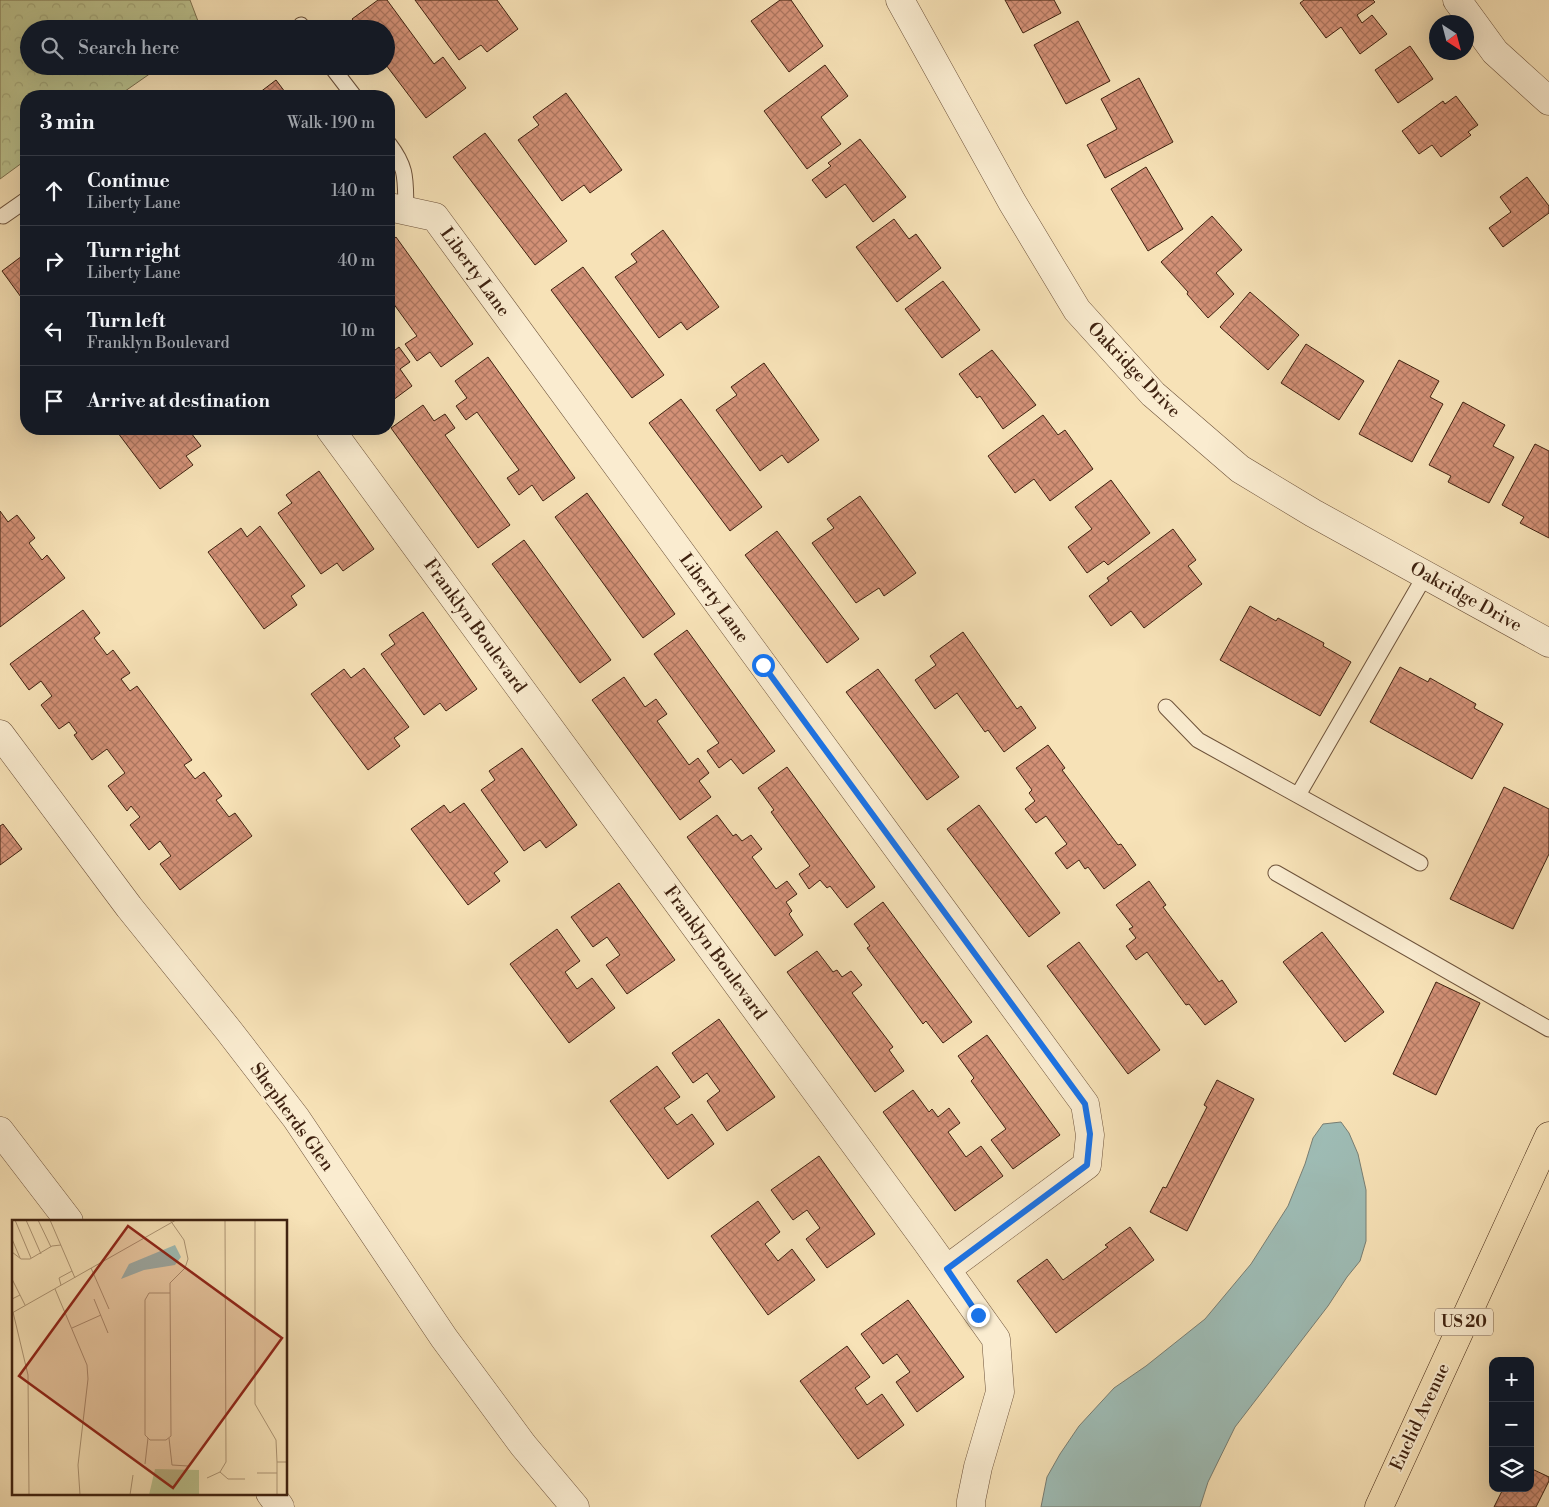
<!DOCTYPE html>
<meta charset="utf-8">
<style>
:root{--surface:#171b24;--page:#242831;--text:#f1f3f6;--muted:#9ea1a6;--line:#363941}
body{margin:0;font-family:"Libre Bodoni",serif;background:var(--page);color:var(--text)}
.controls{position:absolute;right:15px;bottom:15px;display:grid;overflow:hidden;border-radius:10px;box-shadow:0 5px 20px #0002}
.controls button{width:45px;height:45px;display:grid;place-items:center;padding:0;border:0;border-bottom:1px solid var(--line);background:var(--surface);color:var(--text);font:25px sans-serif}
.compass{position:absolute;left:1429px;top:15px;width:45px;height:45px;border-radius:50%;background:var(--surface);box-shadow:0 5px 20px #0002;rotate:144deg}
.stop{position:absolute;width:15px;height:15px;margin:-11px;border:4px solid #1a73e8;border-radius:50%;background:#fff}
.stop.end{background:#1a73e8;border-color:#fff;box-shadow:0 1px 5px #0008}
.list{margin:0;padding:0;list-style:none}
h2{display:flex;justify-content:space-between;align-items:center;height:65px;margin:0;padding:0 20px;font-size:21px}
h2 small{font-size:16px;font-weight:400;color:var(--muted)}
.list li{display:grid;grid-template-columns:32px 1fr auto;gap:15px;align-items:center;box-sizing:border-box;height:70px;padding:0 20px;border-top:1px solid var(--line)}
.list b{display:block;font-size:19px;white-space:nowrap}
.list p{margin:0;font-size:16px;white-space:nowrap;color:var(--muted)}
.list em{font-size:16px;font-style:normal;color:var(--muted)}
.icon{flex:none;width:28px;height:28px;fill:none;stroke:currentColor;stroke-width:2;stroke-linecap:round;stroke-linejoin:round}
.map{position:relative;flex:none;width:1549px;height:1507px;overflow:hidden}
.search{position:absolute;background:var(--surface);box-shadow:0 5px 20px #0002;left:20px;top:20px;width:375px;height:55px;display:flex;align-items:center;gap:12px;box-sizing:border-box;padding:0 18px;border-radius:28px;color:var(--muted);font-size:19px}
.panel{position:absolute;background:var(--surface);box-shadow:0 5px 20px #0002;left:20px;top:90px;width:375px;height:345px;border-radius:20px}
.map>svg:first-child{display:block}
</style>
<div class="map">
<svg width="1549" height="1507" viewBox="0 0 1549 1507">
<defs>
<pattern id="forest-crowns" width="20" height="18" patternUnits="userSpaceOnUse" patternTransform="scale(1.25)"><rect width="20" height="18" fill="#bcc38f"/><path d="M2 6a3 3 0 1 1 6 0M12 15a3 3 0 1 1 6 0" fill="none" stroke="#a3a77a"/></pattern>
<pattern id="building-cross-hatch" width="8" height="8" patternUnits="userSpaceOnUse" patternTransform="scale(1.25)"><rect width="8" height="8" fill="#d39177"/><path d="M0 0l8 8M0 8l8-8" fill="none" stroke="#ad7660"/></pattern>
</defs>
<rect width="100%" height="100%" fill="#f7e2b7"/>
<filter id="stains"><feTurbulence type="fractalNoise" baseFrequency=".004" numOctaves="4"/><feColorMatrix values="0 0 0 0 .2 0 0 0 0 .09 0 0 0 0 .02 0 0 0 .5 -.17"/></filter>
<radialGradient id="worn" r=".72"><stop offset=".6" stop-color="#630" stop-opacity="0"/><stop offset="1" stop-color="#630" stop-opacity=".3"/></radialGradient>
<path fill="url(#forest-crowns)" stroke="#7e7250" d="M0 0H190L201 29H29V66H161L118 96H26V160L0 179Z"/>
<path fill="#9ebcb5" stroke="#787e73" d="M1341 1122 1349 1133 1358 1154 1366 1190V1241L1360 1261 1347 1277 1328 1306 1235 1427 1208 1482 1200 1507H1041L1047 1477 1060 1454 1079 1426 1114 1388 1146 1366 1205 1319 1251 1264 1288 1206 1305 1164 1313 1138 1323 1124Z"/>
<path fill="url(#building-cross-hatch)" stroke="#3f2210" d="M378 0H387L434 64 443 57 466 88 426 118 386 65V29H360L352 19Z
M415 0H497L518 29 487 52 481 45 459 60Z
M780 0H791L823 46 789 72 751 21Z
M1005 0H1054L1061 13 1023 33Z
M1304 0H1373L1375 2 1357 15 1362 23 1372 15 1387 34 1360 54 1341 27 1326 38 1300 3Z
M1078 21 1110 81 1066 104 1034 45Z
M1410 46 1433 79 1398 103 1375 70Z
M825 65 848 96 821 117 841 144 807 169 764 111Z
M1139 78 1173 142 1105 178 1087 145 1117 129 1101 99Z
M276 80 288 96H255Z
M566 93 622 170 590 193 584 185 562 201 518 140 539 125 533 117Z
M1456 96 1478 125 1468 132 1471 135 1441 157 1432 145 1419 154 1402 131 1443 101 1445 104Z
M485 133 567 241 535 265 453 157Z
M860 139 906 197 873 222 845 184 826 198 812 180 831 166 828 163Z
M1146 167 1183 229 1148 251 1111 189Z
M1527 177 1549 206V213L1503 247 1489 228 1511 212 1500 197Z
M1212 216 1242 250 1216 273 1234 294 1208 318 1187 294 1188 292 1161 262Z
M894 219 909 239 916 234 941 268 897 302 856 247Z
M663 230 719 307 687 330 681 322 659 338 615 277 637 262 631 254Z
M396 237 473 344 441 367 430 352 417 361 405 344 417 336 393 303 389 306V243Z
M26 253V304L2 271Z
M583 267 664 375 632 398 551 290Z
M943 281 980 330 942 358 905 309Z
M1250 292 1299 335 1268 370 1220 327Z
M1306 344 1364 381 1339 420 1281 383Z
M399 347 410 362 400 369 412 386 389 403V353L390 354Z
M992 350 1036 405 1003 429 980 396 977 398 959 374Z
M488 357 575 478 543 501 532 485 519 495 507 478 519 470 477 412 466 420 456 406 467 398 455 381Z
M1399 360 1439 381 1430 397 1443 404 1412 462 1359 434Z
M764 363 819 440 788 463 782 455 760 471 716 410 737 395 731 387Z
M681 399 762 507 730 531 649 423Z
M1463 402 1505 425 1493 446 1514 457 1489 503 1448 482 1451 476 1429 465Z
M423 405 434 421 445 414 455 428 445 435 510 525 478 548 391 428Z
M1043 415 1058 435 1065 430 1093 469 1050 501 1034 479 1015 493 988 456Z
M115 429H188L201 446 186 456 193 465 160 489Z
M1535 444 1549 451V538L1520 523 1524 517 1502 505Z
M319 471 374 549 343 571 337 563 321 574 278 513 292 503 286 495Z
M1111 480 1150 533 1108 565 1104 561 1087 573 1068 547 1092 529 1075 507Z
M587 493 675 614 643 638 555 517Z
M860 496 916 573 884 596 879 588 856 603 812 543 834 528 827 519Z
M0 511 8 522 17 515 35 538 29 543 42 560 47 555 65 578 0 627Z
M260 526 305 586 291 596 297 605 264 629 208 552 241 528 247 537Z
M1173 529 1196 560 1188 566 1202 584 1144 628 1131 611 1111 626 1089 596 1109 581 1107 578Z
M777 531 859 639 827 663 745 555Z
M524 540 611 660 580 683 492 564Z
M1250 606 1276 621 1278 618 1324 643 1323 646 1351 662 1320 716 1220 660Z
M83 610 100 633 94 638 107 655 113 650 130 673 121 679 130 691 137 686 192 760 184 765 195 779 204 772 222 796 216 800 229 817 235 813 252 836 180 890 160 864 171 856 160 841 149 850 130 825 140 817 131 806 127 811 108 786 125 773 107 749 92 760 74 735 77 733 69 722 59 729 41 705 52 696 41 681 29 690 10 664Z
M423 612 477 689 446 711 440 703 424 715 381 654 395 644 389 635Z
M687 630 775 751 743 774 731 759 719 768 707 751 719 743 654 654Z
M963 632 1017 709 1021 706 1036 728 1004 752 988 730 985 732 957 693 935 709 915 680 936 665 930 656Z
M1400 667 1428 682 1430 678 1476 704 1474 708 1503 724 1472 779 1370 722Z
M364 668 409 727 394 738 400 746 368 770 311 694 344 669 351 678Z
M878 669 959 777 927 800 846 692Z
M624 677 645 707 656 699 667 714 657 721 689 765 698 758 709 773 699 781 711 797 680 820 592 700Z
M1048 745 1065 768 1062 770 1118 845 1121 844 1136 865 1104 889 1088 867 1085 869 1079 860 1067 869 1055 853 1067 844 1046 816 1036 823 1025 809 1035 801 1029 793 1032 790 1016 768Z
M522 748 577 825 546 848 540 840 524 851 481 790 495 780 489 771Z
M787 767 875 887 847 908 830 886 827 888 820 880 809 889 799 874 810 866 771 812 774 810 758 788Z
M1504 787 1549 809V854L1513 929 1450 899Z
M464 803 508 862 494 873 500 881 468 905 411 829 444 805 450 813Z
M979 805 1060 913 1029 937 947 829Z
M717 815 733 836 736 834 742 841 751 835 762 849 752 857 776 889 787 881 797 894 786 902 792 911 789 914 803 935 775 956 687 837Z
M3 824 22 849 0 865V826Z
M1149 881 1166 905 1163 907 1219 982 1222 980 1237 1002 1205 1025 1189 1004 1186 1005 1147 952 1136 960 1126 946 1136 938 1129 929 1133 927 1116 905Z
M619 883 675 960 627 994 606 965 620 955 607 937 593 947 571 917Z
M883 902 972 1022 943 1043 926 1021 923 1024 867 948 870 946 854 924Z
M557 929 580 961 565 972 577 989 592 978 615 1008 569 1043 510 964Z
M1322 932 1384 1012 1345 1042 1283 962Z
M1079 942 1160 1050 1128 1074 1047 966Z
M817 951 833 972 837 970 842 977 851 971 862 985 852 993 893 1047 889 1050 904 1071 875 1092 787 972Z
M1436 982 1480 1003 1436 1095 1393 1074Z
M719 1019 775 1097 727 1131 707 1101 720 1091 707 1073 693 1083 672 1053Z
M987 1035 1060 1135 1013 1169 991 1140 1006 1129 971 1081 974 1078 958 1056Z
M657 1066 680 1097 664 1108 677 1125 692 1114 714 1144 668 1179 610 1101Z
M1217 1080 1254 1099 1187 1231 1150 1212 1163 1187 1166 1188 1207 1107 1204 1105Z
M913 1090 929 1112 932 1109 938 1117 949 1108 960 1123 948 1132 966 1157 981 1146 1003 1176 955 1211 883 1112Z
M819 1156 875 1234 827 1268 806 1239 820 1228 807 1210 793 1220 771 1190Z
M758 1201 780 1232 765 1244 778 1261 792 1249 815 1280 768 1315 711 1236Z
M1130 1227 1154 1260 1056 1333 1017 1281 1047 1259 1063 1280 1108 1247 1105 1245Z
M908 1300 964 1377 917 1412 896 1382 910 1372 897 1354 883 1364 861 1334Z
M847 1346 870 1377 855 1388 867 1405 882 1394 904 1425 858 1459 800 1381Z
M1530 1468 1549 1477V1481L1536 1507H1494L1503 1489 1501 1488H1530Z"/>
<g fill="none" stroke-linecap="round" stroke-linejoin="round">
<defs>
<path id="service" d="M301 25 304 29
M331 66 354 96
M389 144C408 169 405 180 406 210
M3 216 26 200
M1166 707 1198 740 1420 863
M1298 795 1426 574
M1276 873 1549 1029"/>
<path id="minor" d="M900 0 1012 202 1077 310 1153 394 1240 469 1313 513 1549 643
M1457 0 1495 52 1549 101
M389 207 435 217 1085 1104 1090 1135 1087 1165 947 1269
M330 429 926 1241 996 1339 1000 1392 978 1467 971 1501V1507
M0 734 129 907 229 1031 296 1118 444 1338 523 1445 575 1507
M0 1131 69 1221
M270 1493 280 1507"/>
<path id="primary" d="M1379 1507 1549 1136"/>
</defs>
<use href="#service" stroke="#6d523a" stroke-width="17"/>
<use href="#minor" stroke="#6d523a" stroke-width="29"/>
<use href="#primary" stroke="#3f2210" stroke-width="29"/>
<use href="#service" stroke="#faecd0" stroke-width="15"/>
<use href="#minor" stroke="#faecd0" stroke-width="28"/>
<use href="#primary" stroke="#f7e2b7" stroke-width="28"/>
</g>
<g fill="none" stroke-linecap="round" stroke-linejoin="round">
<path stroke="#1a73e8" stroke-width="6" d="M763 665 1085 1104 1090 1134 1087 1165 947 1269 978 1315"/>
</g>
<g text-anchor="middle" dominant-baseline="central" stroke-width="4" stroke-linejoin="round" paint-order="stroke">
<rect fill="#faecd0" stroke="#775f4a" stroke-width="1" x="1435" y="1308.5" width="58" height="27" rx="4"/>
<g font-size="16" font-weight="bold" fill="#3f2210">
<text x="1464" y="1322">US 20</text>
</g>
<g font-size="18" fill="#3f2210" stroke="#faecd0">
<text transform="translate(475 272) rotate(54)">Liberty Lane</text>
<text transform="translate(1134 370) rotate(46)">Oakridge Drive</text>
<text transform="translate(1466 597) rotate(29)">Oakridge Drive</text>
<text transform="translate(714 598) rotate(54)">Liberty Lane</text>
<text transform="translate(475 626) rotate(54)">Franklyn Boulevard</text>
<text transform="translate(715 953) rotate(54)">Franklyn Boulevard</text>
<text transform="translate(292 1117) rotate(54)">Shepherds Glen</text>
<text transform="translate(1420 1417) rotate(-65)">Euclid Avenue</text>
</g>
</g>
<g transform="translate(12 1220)">
<rect width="275" height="275" fill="#f7e2b7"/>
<path d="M143 249 187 250V275H137Z" fill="#bcc38f"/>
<path d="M163 25 169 37 163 45 132 50 109 59 117 44Z" fill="#9ebcb5"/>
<path fill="none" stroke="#ad9574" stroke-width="1" d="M3 0 19 38M14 0 29 34M26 0 39 27M38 0 63 58M158 0 172 20 176 39 173 48 158 63 159 216 154 220H138L133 215V80L137 73H158M243 0V184L264 220 265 242M0 19 8 38M0 32 9 39H18L40 26 49 25M79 48 97 89M0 59 8 75M49 65 47 58 60 51M43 69 75 145 76 159 66 245 68 275M0 79 8 75 13 85M82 79 96 113M1 92 16 155 17 275M0 93 164 0M60 108 89 95M157 218 160 245 176 246M133 244 136 218M208 252 216 259H233M245 253H265M195 258 208 252 214 242 213 0M118 275 121 255M265 275V242H275"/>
<path fill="#8f2418" fill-opacity="0.15" stroke="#8f2418" stroke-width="2.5" d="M116 6 270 118 161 268 7 156Z"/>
<rect width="275" height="275" fill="none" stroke="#3f2210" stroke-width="2.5"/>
</g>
<rect width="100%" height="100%" filter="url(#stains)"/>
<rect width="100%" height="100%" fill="url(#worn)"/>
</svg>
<div class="controls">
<button>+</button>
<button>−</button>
<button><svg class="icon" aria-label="layers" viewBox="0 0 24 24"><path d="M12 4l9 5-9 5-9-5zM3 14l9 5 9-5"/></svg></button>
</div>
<svg class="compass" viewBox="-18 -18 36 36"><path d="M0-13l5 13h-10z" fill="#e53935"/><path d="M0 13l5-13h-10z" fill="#9ea1a6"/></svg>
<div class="stop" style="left:763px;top:665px"></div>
<div class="stop end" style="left:978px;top:1315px"></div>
<div class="search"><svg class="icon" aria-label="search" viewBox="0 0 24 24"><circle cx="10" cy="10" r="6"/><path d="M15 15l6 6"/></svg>Search here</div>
<section class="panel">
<h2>3 min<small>Walk · 190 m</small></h2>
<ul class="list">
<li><svg class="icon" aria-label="ahead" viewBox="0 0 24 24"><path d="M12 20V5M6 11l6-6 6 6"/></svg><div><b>Continue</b><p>Liberty Lane</p></div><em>140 m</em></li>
<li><svg class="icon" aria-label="right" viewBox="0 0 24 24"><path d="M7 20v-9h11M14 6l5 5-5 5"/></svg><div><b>Turn right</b><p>Liberty Lane</p></div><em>40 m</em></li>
<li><svg class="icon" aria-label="left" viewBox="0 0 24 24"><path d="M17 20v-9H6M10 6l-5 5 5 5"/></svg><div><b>Turn left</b><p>Franklyn Boulevard</p></div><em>10 m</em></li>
<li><svg class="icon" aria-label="arrive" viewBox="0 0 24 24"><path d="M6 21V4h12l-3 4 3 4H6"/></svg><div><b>Arrive at destination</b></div></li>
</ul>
</section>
</div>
